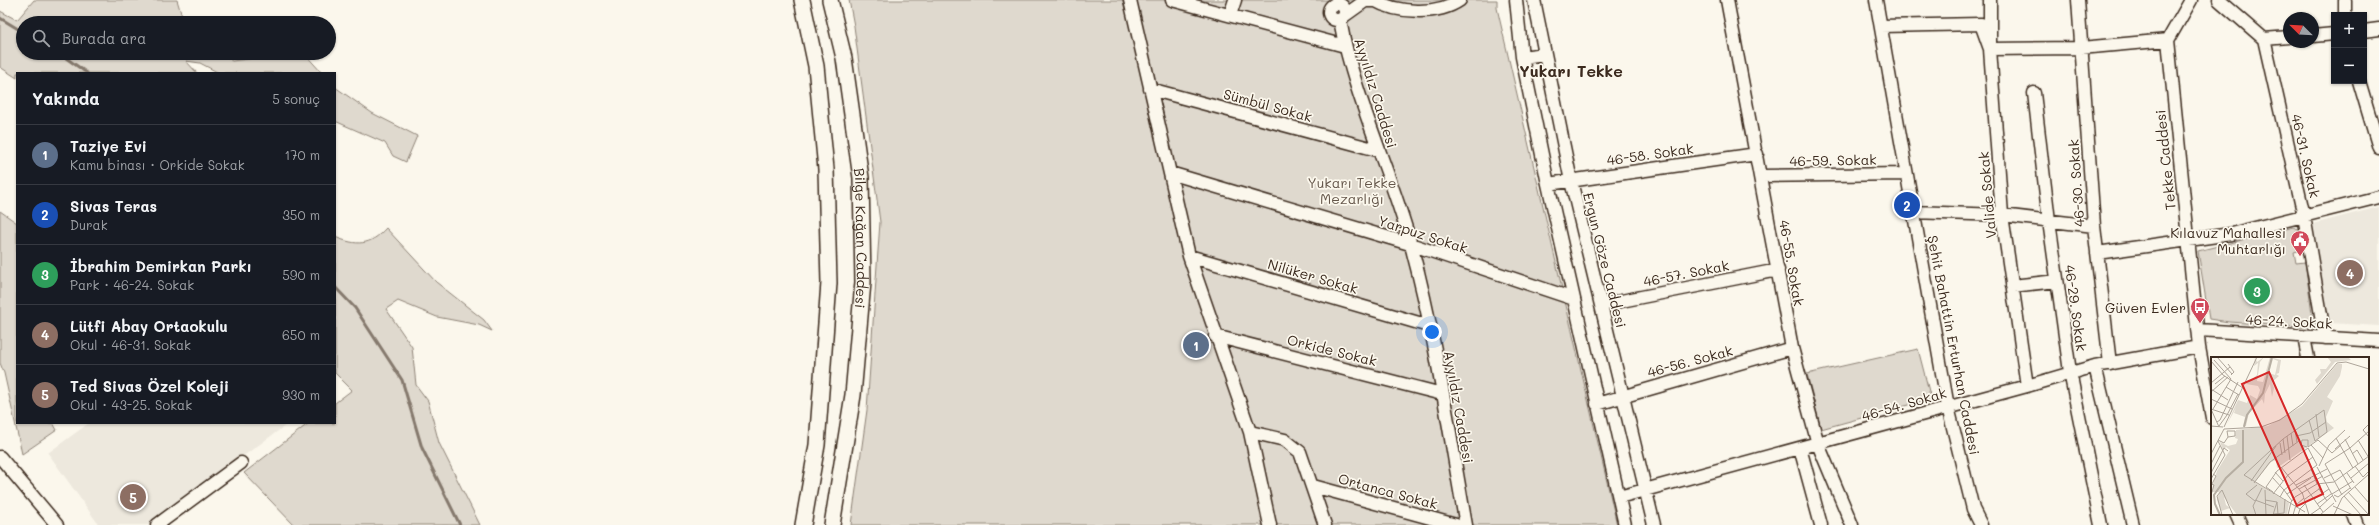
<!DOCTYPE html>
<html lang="tr">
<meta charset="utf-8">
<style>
:root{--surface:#171b24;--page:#242831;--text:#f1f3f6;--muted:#9ea1a6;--line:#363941;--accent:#d93025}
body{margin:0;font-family:Mali,sans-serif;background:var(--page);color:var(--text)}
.controls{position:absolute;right:12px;top:12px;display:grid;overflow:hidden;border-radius:0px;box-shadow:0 1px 3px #0004}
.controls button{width:36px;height:36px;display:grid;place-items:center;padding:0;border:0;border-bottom:1px solid var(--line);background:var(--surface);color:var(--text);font:20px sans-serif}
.compass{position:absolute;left:2283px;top:12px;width:36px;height:36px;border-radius:50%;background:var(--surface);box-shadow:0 1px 3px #0004;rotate:294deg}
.you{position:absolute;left:1432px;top:332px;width:14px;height:14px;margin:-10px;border:3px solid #fff;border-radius:50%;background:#1a73e8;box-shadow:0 0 0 6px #1a73e833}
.badge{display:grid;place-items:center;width:26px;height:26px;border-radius:50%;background:var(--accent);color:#fff;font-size:13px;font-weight:700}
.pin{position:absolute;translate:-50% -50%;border:2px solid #fff;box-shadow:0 1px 4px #0006}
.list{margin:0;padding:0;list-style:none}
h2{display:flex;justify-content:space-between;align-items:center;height:52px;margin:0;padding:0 16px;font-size:17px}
h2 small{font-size:13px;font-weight:400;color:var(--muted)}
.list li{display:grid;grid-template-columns:26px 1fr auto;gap:12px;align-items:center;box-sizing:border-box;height:60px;padding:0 16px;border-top:1px solid var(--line)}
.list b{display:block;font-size:15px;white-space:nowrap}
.list p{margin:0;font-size:13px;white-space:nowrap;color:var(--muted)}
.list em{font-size:13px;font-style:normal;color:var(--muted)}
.icon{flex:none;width:22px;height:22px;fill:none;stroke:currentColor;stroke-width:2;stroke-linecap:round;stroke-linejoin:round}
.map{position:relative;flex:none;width:2379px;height:525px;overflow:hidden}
.search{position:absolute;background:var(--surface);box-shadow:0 1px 3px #0004;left:16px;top:16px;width:320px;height:44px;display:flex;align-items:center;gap:10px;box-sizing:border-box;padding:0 14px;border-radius:22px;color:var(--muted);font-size:15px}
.panel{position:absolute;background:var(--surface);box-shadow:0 1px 3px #0004;left:16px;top:72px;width:320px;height:352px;border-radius:0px}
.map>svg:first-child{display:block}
</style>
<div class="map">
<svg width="2379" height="525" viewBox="0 0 2379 525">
<rect width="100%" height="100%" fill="#fbf7ec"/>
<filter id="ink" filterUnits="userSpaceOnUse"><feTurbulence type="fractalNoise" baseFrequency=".025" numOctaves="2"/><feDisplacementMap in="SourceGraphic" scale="8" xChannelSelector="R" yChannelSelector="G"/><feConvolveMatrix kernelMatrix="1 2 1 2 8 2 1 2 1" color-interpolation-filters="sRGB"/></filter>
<g filter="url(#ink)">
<path fill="#ede8dd" d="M2379 207V326L2329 323 2313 224Z
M89 423H289L148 525H99L48 453Z"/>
<path fill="#dfd9ce" stroke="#8d8276" d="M34 0H177L184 23H23V53H219L232 61 263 57 266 53H304L322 73H219L200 63 186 61 197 73H17V78L0 67V11L17 20Z
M849 0H1497V8L1617 525H851L867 410 880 222 854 26Z
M335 87 372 113 417 136 406 162 393 156 385 143 335 121Z
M0 211 17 223V423H53L57 430 22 454 4 373 0 363Z
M2294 227 2300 230 2302 250 2294 252 2296 263 2305 262 2314 328 2229 322 2209 319 2198 251Z
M386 228 436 282 484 320 492 331 479 325 437 317 398 301 386 309 412 347 416 385 428 401 439 443 480 525H294L244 473 309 423H335V403L352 390 335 373V237C357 246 370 246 386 228Z
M1918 349 1931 399 1821 429 1807 374Z"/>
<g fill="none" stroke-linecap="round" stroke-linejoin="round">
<path stroke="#85796d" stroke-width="3" d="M0 18 23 32
M59 53 87 73
M335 287 355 308 402 380 422 448 460 525"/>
<defs>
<path id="minor" d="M1130 0 1189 256 1250 432 1270 525
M1172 0 1345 46
M1374 0C1396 13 1437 16 1460 0
M1516 0 1522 57 1548 184 1625 525
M1534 0 1571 181 1654 525
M1727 0 1792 348 1818 444 1852 525
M1876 0 1948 407 1973 509 1981 525
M1990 0V49L2002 215 2027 386
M2078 0 2094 226 2110 364
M2191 0 2168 40 2199 347 2212 418
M2219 0 2264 39 2304 216 2325 338
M1329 12a8 8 0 1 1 16 0a8 8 0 1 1-16 0Z
M1230 15 1235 0
M2345 15V0
M1344 16 1365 1H1375
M1340 20C1354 98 1390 169 1411 245 1436 337 1449 432 1466 525
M1881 26 1981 24 1990 49 2081 48 2168 40
M2364 31 2379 29
M2313 36 2334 34
M2264 39 2289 37
M1522 57 1545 54
M2359 81 2379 148
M1150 89 1377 150
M2034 93 2049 221 2070 372 2101 525
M1170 173 1410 244 1574 299
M1761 176 1905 174
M1548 184 1757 154
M1912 212 2002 215 2094 226
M2097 253 2231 234 2379 197
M1189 256 1429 326
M2012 286 2057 281
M1601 305 1778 270
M2198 330 2379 341
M1215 336 1442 394
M2304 337 2308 358
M2095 366 2133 525
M1597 404 1792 348
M1250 432 1285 440 1300 452 1325 525
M1800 448 1821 525
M0 457 57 525
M1313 486 1456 525
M1619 497 2027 386 2095 366 2199 347
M2236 514 2241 525
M2353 514 2357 525
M157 525 241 463"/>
<g id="major">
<path d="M802 0 816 66 826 169 829 283 817 445 803 525"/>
<path id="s1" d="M830 0 844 58 861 178 863 282 853 395 832 525"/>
</g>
</defs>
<use href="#minor" stroke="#3b2a1e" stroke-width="15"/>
<use href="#major" stroke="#3b2a1e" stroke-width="18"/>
<use href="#minor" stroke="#fbf7ec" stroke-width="12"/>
<use href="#major" stroke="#fbf7ec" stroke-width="15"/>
</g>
</g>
<defs>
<symbol id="civic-pin" viewBox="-11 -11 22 30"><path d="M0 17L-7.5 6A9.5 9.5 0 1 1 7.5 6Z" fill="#d1495b" stroke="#fbf7ec"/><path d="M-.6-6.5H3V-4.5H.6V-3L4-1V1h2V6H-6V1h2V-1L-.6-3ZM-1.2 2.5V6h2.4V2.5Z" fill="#fff"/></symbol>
<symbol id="bus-pin" viewBox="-11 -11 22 30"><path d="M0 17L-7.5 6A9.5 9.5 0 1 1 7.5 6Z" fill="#d1495b" stroke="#fbf7ec"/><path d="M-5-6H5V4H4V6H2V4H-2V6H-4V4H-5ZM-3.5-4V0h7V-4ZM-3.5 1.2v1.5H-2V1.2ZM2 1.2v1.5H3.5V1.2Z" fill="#fff"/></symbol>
</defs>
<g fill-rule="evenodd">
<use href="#civic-pin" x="2289" y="229" width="22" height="30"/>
<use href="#bus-pin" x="2189" y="296" width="22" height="30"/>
</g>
<g text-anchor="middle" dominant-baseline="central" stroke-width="3.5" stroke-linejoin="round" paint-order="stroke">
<g font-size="14" fill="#3b2a1e" stroke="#fbf7ec">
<text transform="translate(1376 93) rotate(73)">Ayyıldız Caddesi</text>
<text transform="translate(1268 105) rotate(15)">Sümbül Sokak</text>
<text transform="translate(1650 154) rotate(-8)">46-58. Sokak</text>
<text transform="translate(2306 156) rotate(77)">46-31. Sokak</text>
<text transform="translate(1833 160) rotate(-1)">46-59. Sokak</text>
<text transform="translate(2165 160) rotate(-96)">Tekke Caddesi</text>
<text transform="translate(2076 183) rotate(-94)">46-30. Sokak</text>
<text transform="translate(1987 195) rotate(-95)">Valide Sokak</text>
<text transform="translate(1423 234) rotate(18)">Yarpuz Sokak</text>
<text stroke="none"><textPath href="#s1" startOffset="241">Bilge Kağan Caddesi</textPath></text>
<text transform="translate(1605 260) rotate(76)">Ergun Göze Caddesi</text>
<text transform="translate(1792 263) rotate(80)">46-55. Sokak</text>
<text transform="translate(1686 273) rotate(-11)">46-57. Sokak</text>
<text transform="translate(1313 276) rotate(16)">Nilüker Sokak</text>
<text transform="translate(2076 308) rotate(82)">46-29. Sokak</text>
<text transform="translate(2289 321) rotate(3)">46-24. Sokak</text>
<text transform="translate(1954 345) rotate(79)">Şehit Bahattin Erturhan Caddesi</text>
<text transform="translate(1332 350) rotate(14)">Orkide Sokak</text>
<text transform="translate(1690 361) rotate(-15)">46-56. Sokak</text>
<text transform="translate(1904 404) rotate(-16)">46-54. Sokak</text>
<text transform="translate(1459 407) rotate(80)">Ayyıldız Caddesi</text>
<text transform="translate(1388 491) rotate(15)">Ortanca Sokak</text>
</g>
<g font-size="14" fill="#64564a" stroke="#fbf7ec">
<text x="1352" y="182">Yukarı Tekke<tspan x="1352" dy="16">Mezarlığı</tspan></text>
</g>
<g font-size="14" fill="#3b2a1e" stroke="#fbf7ec" text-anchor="end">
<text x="2286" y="232">Kılavuz Mahallesi<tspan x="2286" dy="16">Muhtarlığı</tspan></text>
<text x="2186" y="307">Güven Evler</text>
</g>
<g font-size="16" font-weight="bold" fill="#3b2a1e" stroke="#fbf7ec">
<text x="1571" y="70">Yukarı Tekke</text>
</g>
</g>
<g transform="translate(2211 357)">
<rect width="158" height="158" fill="#fbf7ec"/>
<path d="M44 0 46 5 53 0 49 5 46 24 52 25 59 0 70 3 68 16 65 17 68 19 61 25 63 31 61 40 59 27 54 37 53 47 51 42 38 56 35 69H32L34 60 23 56 25 51 16 67 27 43 36 46 39 38 46 42 49 33 47 29 35 27 46 18 47 6 43 9ZM62 2 67 4 64 18 58 16ZM116 0H137L140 3 124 5 106 27 104 23 110 16 109 12H115L120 5ZM126 7H131V10L129 19 116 40 122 44 115 60 116 65 123 71 66 111 65 103 60 105 44 125 78 146 76 158H26L13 140 15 148 19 151 10 154 6 143 8 135H1L2 127 6 114 19 93 15 90 12 93 9 85 17 89 25 87 27 82 24 81 25 73 57 69 91 49Z" fill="#dfd9ce" fill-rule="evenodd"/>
<path fill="none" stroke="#b6aea2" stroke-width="2" d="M33 70 36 58 52 36 61 0M9 158 4 147 3 138 15 121 32 105V73"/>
<path fill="none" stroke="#aea59a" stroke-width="1" d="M6 0 21 17M0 4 12 18 32 31M17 7 23 15 20 18M0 26 19 10M4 27 14 19M15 30 28 38M0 32 17 43M0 35 17 20M0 42 21 52M0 52 18 58M0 52 8 70M2 52 20 22 3 3M105 57 108 80M16 58 27 37M98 63 104 84M6 65 9 63 27 25M158 67 152 73 158 80M0 69 12 70M8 69 16 58M13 70 46 0M13 72 50 70 69 63 91 47 126 6 135 5 158 12M84 73 86 85M80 76 82 89M99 76 115 65M76 79 79 103M85 79 99 76M125 81 142 111M72 82 74 96M134 82 147 107M7 83 13 86 17 80 16 74H24V79L17 80M147 83 158 101M69 86 71 98M100 88 112 101M96 90 90 88 91 83H97V90M97 90 107 83 121 96 130 88M97 91 106 108M124 92 139 79M0 97 13 72M141 97 146 93 152 103M0 107 9 89M108 109 118 88 134 73M144 109 152 120 158 114M70 110 91 136M106 110 125 145M100 112 106 127M64 115 72 124M0 116 13 91 17 94M136 116 143 126M61 120 73 133 69 140M113 121 129 113 140 132M140 121 158 106M0 122 14 98 7 84M40 124 65 89M43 126 59 105 88 84M1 127 5 119 2 117M85 128 116 112M93 128 112 155M144 130 158 146M88 132 112 119M108 132 116 144M54 133 55 158M62 135 55 130 66 114 97 91M91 135 98 158M137 135 157 157M62 137 77 118 102 100M76 137 100 121M121 137 142 124M0 138 3 128 0 127M123 138 127 140 139 131M131 138 114 107 139 91 158 74M133 139 150 158M94 142 108 132 109 128M103 142 118 132M44 143 63 150M54 143 66 145 62 158M44 144 35 137 46 128M81 144 73 133 106 108M66 145 67 157M106 147 120 137M122 149 142 158M109 150 121 139M94 155 33 118 72 82 113 53 116 75 104 84M63 157 73 156 74 142M11 158 6 139 11 133 22 158M45 158 42 149 51 131M77 158 80 145 84 140 106 127 123 125 158 99M82 158 85 148 93 141M87 158 89 152 95 146M99 158 109 151M109 158 123 146M123 158 131 141 158 117"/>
<path fill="#d62828" fill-opacity="0.15" stroke="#d62828" stroke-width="2" d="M58 15 112 137 86 149 31 27Z"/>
<rect width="158" height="158" fill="none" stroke="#3b2a1e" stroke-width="2"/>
</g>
</svg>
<div class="controls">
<button>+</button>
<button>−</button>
</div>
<svg class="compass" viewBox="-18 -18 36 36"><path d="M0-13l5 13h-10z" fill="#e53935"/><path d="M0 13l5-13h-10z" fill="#9ea1a6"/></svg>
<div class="you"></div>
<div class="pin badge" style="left:1196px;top:345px;background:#5c6f8a">1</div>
<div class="pin badge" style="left:1907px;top:205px;background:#1a4fb4">2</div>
<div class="pin badge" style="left:2257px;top:291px;background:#2e9e5b">3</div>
<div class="pin badge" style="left:2350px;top:273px;background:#8d6e63">4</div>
<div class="pin badge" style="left:133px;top:497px;background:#8d6e63">5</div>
<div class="search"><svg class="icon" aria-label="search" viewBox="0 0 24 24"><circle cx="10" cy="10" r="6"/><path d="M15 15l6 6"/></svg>Burada ara</div>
<section class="panel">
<h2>Yakında<small>5 sonuç</small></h2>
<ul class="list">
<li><span class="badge" style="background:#5c6f8a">1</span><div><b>Taziye Evi</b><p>Kamu binası · Orkide Sokak</p></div><em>170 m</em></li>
<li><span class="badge" style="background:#1a4fb4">2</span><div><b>Sivas Teras</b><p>Durak</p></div><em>350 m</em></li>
<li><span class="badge" style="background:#2e9e5b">3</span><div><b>İbrahim Demirkan Parkı</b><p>Park · 46-24. Sokak</p></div><em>590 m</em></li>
<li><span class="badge" style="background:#8d6e63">4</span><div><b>Lütfi Abay Ortaokulu</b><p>Okul · 46-31. Sokak</p></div><em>650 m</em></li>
<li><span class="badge" style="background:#8d6e63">5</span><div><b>Ted Sivas Özel Koleji</b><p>Okul · 43-25. Sokak</p></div><em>930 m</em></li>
</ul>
</section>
</div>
